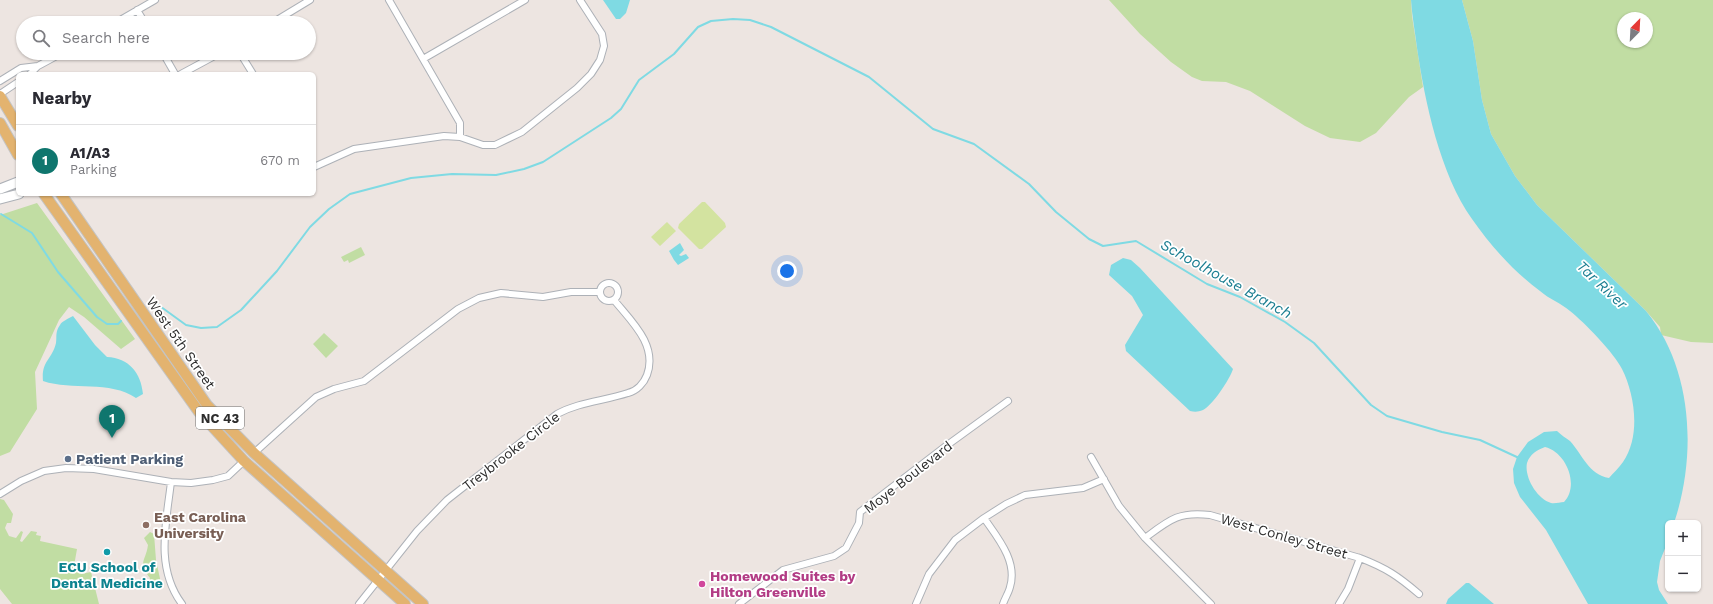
<!DOCTYPE html>
<meta charset="utf-8">
<style>
:root{--surface:#fff;--page:#f2f2f3;--text:#2b2b33;--muted:#7c7c81;--line:#e1e1e2;--accent:#0f766e}
body{margin:0;font-family:"Work Sans",sans-serif;background:var(--page);color:var(--text)}
.controls{position:absolute;right:12px;bottom:12px;display:grid;overflow:hidden;border-radius:6px;box-shadow:0 1px 3px #0004}
.controls button{width:36px;height:36px;display:grid;place-items:center;padding:0;border:0;border-bottom:1px solid var(--line);background:var(--surface);color:var(--text);font:20px sans-serif}
.compass{position:absolute;left:1617px;top:12px;width:36px;height:36px;border-radius:50%;background:var(--surface);box-shadow:0 1px 3px #0004;rotate:24deg}
.you{position:absolute;left:787px;top:271px;width:14px;height:14px;margin:-10px;border:3px solid #fff;border-radius:50%;background:#1a73e8;box-shadow:0 0 0 6px #1a73e833}
.badge{display:grid;place-items:center;width:26px;height:26px;border-radius:50%;background:var(--accent);color:#fff;font-size:13px;font-weight:700}
.pin{position:absolute;translate:-50% -33px;filter:drop-shadow(0 1px 2px #0008)}
.pin::after{content:'';position:absolute;top:21px;width:14px;height:12px;background:inherit;clip-path:polygon(0 0,100% 0,50% 100%)}
.list{margin:0;padding:0;list-style:none}
h2{display:flex;justify-content:space-between;align-items:center;height:52px;margin:0;padding:0 16px;font-size:17px}
h2 small{font-size:13px;font-weight:400;color:var(--muted)}
.list li{display:grid;grid-template-columns:26px 1fr auto;gap:12px;align-items:center;box-sizing:border-box;height:72px;padding:0 16px;border-top:1px solid var(--line)}
.list b{display:block;font-size:15px;white-space:nowrap}
.list p{margin:0;font-size:13px;white-space:nowrap;color:var(--muted)}
.list em{font-size:13px;font-style:normal;color:var(--muted)}
.icon{flex:none;width:22px;height:22px;fill:none;stroke:currentColor;stroke-width:2;stroke-linecap:round;stroke-linejoin:round}
.map{position:relative;flex:none;width:1713px;height:604px;overflow:hidden}
.search{position:absolute;background:var(--surface);box-shadow:0 1px 3px #0004;left:16px;top:16px;width:300px;height:44px;display:flex;align-items:center;gap:10px;box-sizing:border-box;padding:0 14px;border-radius:22px;color:var(--muted);font-size:15px}
.panel{position:absolute;background:var(--surface);box-shadow:0 1px 3px #0004;left:16px;top:72px;width:300px;height:124px;border-radius:6px}
.map>svg:first-child{display:block}
</style>
<div class="map">
<svg width="1713" height="604" viewBox="0 0 1713 604">
<rect width="100%" height="100%" fill="#ede5e1"/>
<path fill="#c1dda3" fill-rule="evenodd" d="M1109 0H1411L1412 16 1423 87 1409 97 1376 133 1360 142 1330 138 1305 126 1250 91 1226 82 1202 81 1192 77 1171 62 1140 34Z
M1462 0H1713V343L1691 342 1661 335 1660 327 1646 311 1537 205 1515 176 1491 134 1482 100 1473 41ZM1623 18H1647V42H1623Z
M37 203 135 339 121 349 84 317 69 307 59 320 35 372 37 409 10 452 0 456V215Z
M361 247 365 255 349 263 348 260 344 262 341 257Z
M324 333 338 346 326 358 313 344Z
M0 499 4 500 13 514 11 523H7L5 528 9 536 16 538 21 531 23 532 20 541 22 542 31 531 37 532 36 535 41 536 40 541 77 549 74 566 81 574 91 572 99 604H12L0 589Z
M150 532 154 534 156 560 162 588 149 581 150 578C137 562 146 561 148 545L144 538Z"/>
<path fill="#d3e3a0" d="M702 202H705L725 223 726 227 702 249H699L678 228 679 224Z
M667 222 676 231 660 246 651 237Z"/>
<path fill="#7fdae3" fill-rule="evenodd" d="M603 0H630L626 13 620 19H616Z
M1411 0H1462L1473 41 1482 100 1491 134 1515 176 1537 205 1646 311C1693 368 1697 455 1674 523H1668V541L1660 561 1657 582 1659 590 1668 604H1588L1546 530 1520 497 1514 483 1513 469 1517 457 1528 442 1544 432 1557 431C1561 435 1566 438 1570 441 1582 454 1589 475 1609 478 1613 473 1619 468 1623 462 1641 436 1635 395 1622 369 1615 354 1584 322 1570 311 1561 303 1549 299 1540 291 1514 272 1490 245 1472 219 1440 174 1425 102 1417 48 1415 32 1412 16 1411 0ZM1545 447C1566 452 1580 485 1564 502 1560 502 1555 504 1551 503 1537 499 1524 477 1527 463 1530 454 1537 450 1545 447Z
M680 243 684 250 679 255 681 256 686 254 689 258 678 265 674 260 669 251Z
M1123 258 1131 260 1140 268 1233 369C1230 379 1212 406 1203 410 1198 412 1195 412 1190 411L1126 351 1125 345 1143 315 1132 296 1109 275 1111 265Z
M73 316 95 345 107 357C129 358 141 373 143 394L136 398C110 380 72 391 43 381 41 361 52 360 56 343 57 336 55 332 60 325 62 321 68 319 73 316Z
M1466 583H1469L1494 604H1446L1448 599Z"/>
<g fill="none" stroke-linecap="round" stroke-linejoin="round">
<path stroke="#7fdae3" stroke-width="2" d="M1 214 32 233 58 272 97 317 107 324H118L121 321
M149 305 157 304 186 325 201 328 217 327 241 310 277 271 310 227 329 209 350 194 411 178 452 174 496 175 524 169 543 162 611 118 621 109 639 80 674 54 698 27 711 21 733 19 750 20 771 27 869 77 933 129 974 144 1029 184 1056 212 1089 239 1103 246 1136 241 1207 284 1240 297 1285 322 1314 343 1371 405 1387 416 1442 432 1480 440 1519 458"/>
<defs>
<path id="street" d="M389 0 423 59
M137 10 145 23
M115 23 155 0
M272 23 310 0
M163 53 175 74
M240 53 253 74
M30 74 38 66 62 53
M181 74 220 53
M0 81 21 68 38 66
M0 94 18 82
M460 137V123L423 59 525 0
M314 167 354 149 444 136 460 137 483 145H495L522 132 577 88 591 74 600 60 604 46 602 34 580 0
M600 292a9 9 0 1 1 18 0a9 9 0 1 1-18 0Z
M254 453 316 397 334 389 364 381 458 309 479 298 501 293 543 297 571 292H600
M1091 457 1119 506 1145 538 1211 604
M171 482C166 524 155 568 182 604
M0 494 21 481 44 471 66 468 94 469 171 482 191 483 213 480 228 476 244 461
M984 518C997 537 1018 561 1010 587 1009 592 1005 598 1003 604
M1145 538C1169 520 1179 511 1210 515L1360 558C1386 568 1398 576 1419 594
M359 604 417 531 447 500 557 414C579 402 604 401 628 393 637 391 644 383 647 375 658 345 631 321 614 300
M739 604 783 570 834 556 846 548 859 523 860 512 946 446 1008 401
M916 604 929 574 955 540 984 518 1006 504 1025 495 1083 488 1104 479
M1339 604 1348 589 1360 558"/>
<path id="secondary" d="M0 189 18 182
M0 199 19 194"/>
<path id="primary" d="M0 96 18 126
M0 123 18 155
M44 194 199 412 244 461 405 604
M61 194 207 405 254 453 423 604"/>
</defs>
<use href="#street" stroke="#adb1b7" stroke-width="8"/>
<use href="#secondary" stroke="#adb1b7" stroke-width="11"/>
<use href="#primary" stroke="#c4c4c4" stroke-width="12"/>
<use href="#street" stroke="#fff" stroke-width="6"/>
<use href="#secondary" stroke="#fff" stroke-width="9"/>
<use href="#primary" stroke="#e3b36f" stroke-width="10"/>
</g>
<circle fill="#5c6f8a" stroke="#fff" stroke-width="1.5" cx="68" cy="459" r="4"/>
<circle fill="#8d6e63" stroke="#fff" stroke-width="1.5" cx="146" cy="525" r="4"/>
<circle fill="#0f9aa8" stroke="#fff" stroke-width="1.5" cx="107" cy="552" r="4"/>
<circle fill="#d1479c" stroke="#fff" stroke-width="1.5" cx="702" cy="584" r="4"/>
<g text-anchor="middle" dominant-baseline="central" stroke-width="3.5" stroke-linejoin="round" paint-order="stroke">
<rect fill="#fff" stroke="#6c6c6c" stroke-width="1" x="196" y="407" width="48" height="22" rx="3"/>
<g font-size="13" font-weight="bold" fill="#2d2d2d">
<text x="220" y="418">NC 43</text>
</g>
<g font-size="14" fill="#2d2d2d" stroke="#fff">
<text transform="translate(181 343) rotate(55)">West 5th Street</text>
<text transform="translate(511 451) rotate(-38)">Treybrooke Circle</text>
<text transform="translate(908 477) rotate(-38)">Moye Boulevard</text>
<text transform="translate(1284 536) rotate(16)">West Conley Street</text>
</g>
<g font-size="14" font-weight="bold" fill="#4e5e75" stroke="#fff" text-anchor="start">
<text x="76" y="459">Patient Parking</text>
</g>
<g font-size="14" font-weight="bold" fill="#785e54" stroke="#fff" text-anchor="start">
<text x="154" y="517">East Carolina<tspan x="154" dy="16">University</tspan></text>
</g>
<g font-size="14" font-weight="bold" fill="#0d838f" stroke="#fff">
<text x="107" y="567">ECU School of<tspan x="107" dy="16">Dental Medicine</tspan></text>
</g>
<g font-size="14" font-weight="bold" fill="#b23c85" stroke="#fff" text-anchor="start">
<text x="710" y="576">Homewood Suites by<tspan x="710" dy="16">Hilton Greenville</tspan></text>
</g>
<g font-size="15" font-style="italic" fill="#1c7e91" stroke="#fff">
<text transform="translate(1226 279) rotate(29)">Schoolhouse Branch</text>
<text transform="translate(1602 285) rotate(43)">Tar River</text>
</g>
</g>
</svg>
<div class="controls">
<button>+</button>
<button>−</button>
</div>
<svg class="compass" viewBox="-18 -18 36 36"><path d="M0-13l5 13h-10z" fill="#e53935"/><path d="M0 13l5-13h-10z" fill="#7c7c81"/></svg>
<div class="you"></div>
<div class="pin badge" style="left:112px;top:438px">1</div>
<div class="search"><svg class="icon" aria-label="search" viewBox="0 0 24 24"><circle cx="10" cy="10" r="6"/><path d="M15 15l6 6"/></svg>Search here</div>
<section class="panel">
<h2>Nearby<small></small></h2>
<ul class="list">
<li><span class="badge">1</span><div><b>A1/A3</b><p>Parking</p></div><em>670 m</em></li>
</ul>
</section>
</div>
